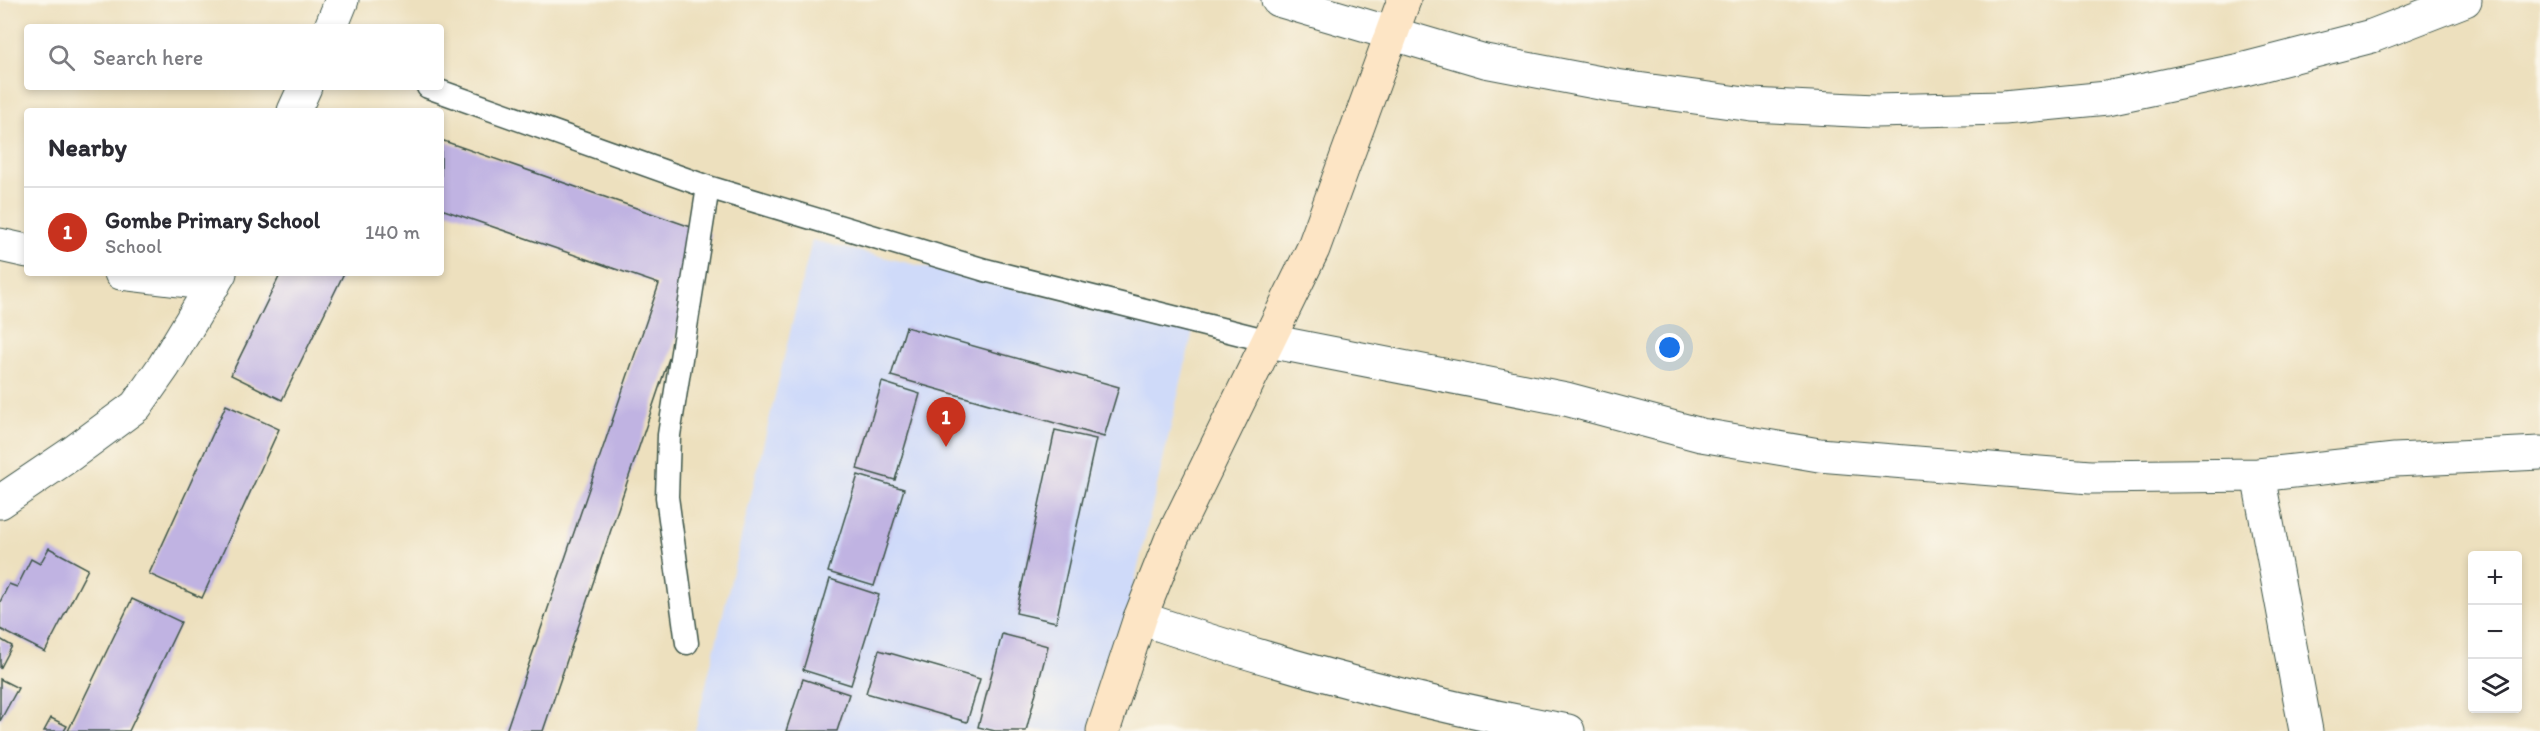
<!DOCTYPE html>
<meta charset="utf-8">
<style>
:root{--surface:#fff;--page:#f2f2f3;--text:#2b2b33;--muted:#7c7c81;--line:#e1e1e2;--accent:#c8321e}
body{margin:0;font-family:Itim,sans-serif;background:var(--page);color:var(--text)}
.controls{position:absolute;right:18px;bottom:18px;display:grid;overflow:hidden;border-radius:6px;box-shadow:0 3px 9px #0003}
.controls button{width:54px;height:54px;display:grid;place-items:center;padding:0;border:0;border-bottom:2px solid var(--line);background:var(--surface);color:var(--text);font:30px sans-serif}
.you{position:absolute;left:1670px;top:348px;width:21px;height:21px;margin:-15px;border:4px solid #fff;border-radius:50%;background:#1a73e8;box-shadow:0 0 0 9px #1a73e833}
.badge{display:grid;place-items:center;width:39px;height:39px;border-radius:50%;background:var(--accent);color:#fff;font-size:20px;font-weight:700}
.pin{position:absolute;translate:-50% -50px;filter:drop-shadow(0 2px 3px #0008)}
.pin::after{content:'';position:absolute;top:32px;width:21px;height:18px;background:inherit;clip-path:polygon(0 0,100% 0,50% 100%)}
.list{margin:0;padding:0;list-style:none}
h2{display:flex;justify-content:space-between;align-items:center;height:78px;margin:0;padding:0 24px;font-size:26px}
h2 small{font-size:20px;font-weight:400;color:var(--muted)}
.list li{display:grid;grid-template-columns:39px 1fr auto;gap:18px;align-items:center;box-sizing:border-box;height:90px;padding:0 24px;border-top:2px solid var(--line)}
.list b{display:block;font-size:22px;white-space:nowrap}
.list p{margin:0;font-size:20px;white-space:nowrap;color:var(--muted)}
.list em{font-size:20px;font-style:normal;color:var(--muted)}
.icon{flex:none;width:33px;height:33px;fill:none;stroke:currentColor;stroke-width:2;stroke-linecap:round;stroke-linejoin:round}
.map{position:relative;flex:none;width:2540px;height:731px;overflow:hidden}
.search{position:absolute;background:var(--surface);box-shadow:0 3px 9px #0003;left:24px;top:24px;width:420px;height:66px;display:flex;align-items:center;gap:15px;box-sizing:border-box;padding:0 21px;border-radius:6px;color:var(--muted);font-size:22px}
.panel{position:absolute;background:var(--surface);box-shadow:0 3px 9px #0003;left:24px;top:108px;width:420px;height:168px;border-radius:6px}
.map>svg:first-child{display:block}
</style>
<div class="map">
<svg width="2540" height="731" viewBox="0 0 2540 731">
<rect width="100%" height="100%" fill="#fbf7ec"/>
<filter id="ink" filterUnits="userSpaceOnUse"><feTurbulence type="fractalNoise" baseFrequency=".0167" numOctaves="2"/><feDisplacementMap in="SourceGraphic" scale="12" xChannelSelector="R" yChannelSelector="G"/><feConvolveMatrix kernelMatrix="1 2 1 2 8 2 1 2 1" color-interpolation-filters="sRGB"/></filter>
<filter id="wash" filterUnits="userSpaceOnUse"><feTurbulence type="fractalNoise" baseFrequency=".008" numOctaves="4" result="noise"/><feDisplacementMap in="SourceGraphic" scale="24" xChannelSelector="R" yChannelSelector="G"/><feGaussianBlur stdDeviation="1.35" result="paint"/><feColorMatrix in="noise" values="0 0 0 0 0 0 0 0 0 0 0 0 0 0 0 0 0 1.4 0 .05"/><feComposite in="paint" operator="in"/></filter>
<g filter="url(#wash)">
<rect width="100%" height="100%" fill="#ede0be"/>
<path fill="#cfdaf9" d="M812 240 1193 331 1100 731H695Z"/>
<g id="blocks">
<path fill="#c0b3e2" d="M441 140 711 234 543 731H506L659 284 441 209Z
M281 273H344L282 400 231 375Z
M906 327 1119 387 1104 437 891 376Z
M882 382 920 394 895 480 857 469Z
M226 405 279 429 202 598 149 574Z
M1055 430 1096 439 1056 622 1016 613Z
M858 475 904 489 874 586 828 572Z
M49 548 88 569 45 652 0 629V602L9 584 17 587 31 559 40 564Z
M830 579 879 595 851 685 803 670Z
M132 599 181 622 129 731H68Z
M1002 634 1048 646 1026 731H995L978 727Z
M0 639 12 646 0 669Z
M879 650 980 679 967 722 866 693Z
M0 679 18 688 0 721Z
M803 679 849 694 837 731H786Z
M51 718 67 726 64 731H44Z"/>
</g>
</g>
<g filter="url(#ink)">
<use href="#blocks" fill-opacity="0" stroke="#3e5549" stroke-width="1.5"/>
<g fill="none" stroke-linecap="round" stroke-linejoin="round">
<defs>
<path id="lane" d="M428 87 708 187 985 270 1269 341
M687 643 667 497 669 435 708 187"/>
<path id="street" d="M1278 0 1485 61 1616 86 1752 105 1874 111 2004 108 2107 98 2241 70 2372 36 2465 0
M331 27 342 0
M294 111 305 87
M0 245 27 251
M121 273 214 284
M1269 341 1566 399 1701 435 1819 455 2090 477 2258 475 2395 460 2540 453
M2258 475 2306 731
M0 502 71 454 136 406 164 366 220 273
M1140 618C1282 666 1420 704 1568 731"/>
<path id="secondary" d="M1103 731 1140 618 1171 540 1313 249 1404 0"/>
</defs>
<use href="#lane" stroke="#3e5549" stroke-width="25"/>
<use href="#street" stroke="#3e5549" stroke-width="35"/>
<use href="#secondary" stroke="#3e5549" stroke-width="35"/>
<use href="#lane" stroke="#fff" stroke-width="22"/>
<use href="#street" stroke="#fff" stroke-width="33"/>
<use href="#secondary" stroke="#fde5c5" stroke-width="33"/>
</g>
</g>
</svg>
<div class="controls">
<button>+</button>
<button>−</button>
<button><svg class="icon" aria-label="layers" viewBox="0 0 24 24"><path d="M12 4l9 5-9 5-9-5zM3 14l9 5 9-5"/></svg></button>
</div>
<div class="you"></div>
<div class="pin badge" style="left:946px;top:447px">1</div>
<div class="search"><svg class="icon" aria-label="search" viewBox="0 0 24 24"><circle cx="10" cy="10" r="6"/><path d="M15 15l6 6"/></svg>Search here</div>
<section class="panel">
<h2>Nearby<small></small></h2>
<ul class="list">
<li><span class="badge">1</span><div><b>Gombe Primary School</b><p>School</p></div><em>140 m</em></li>
</ul>
</section>
</div>
